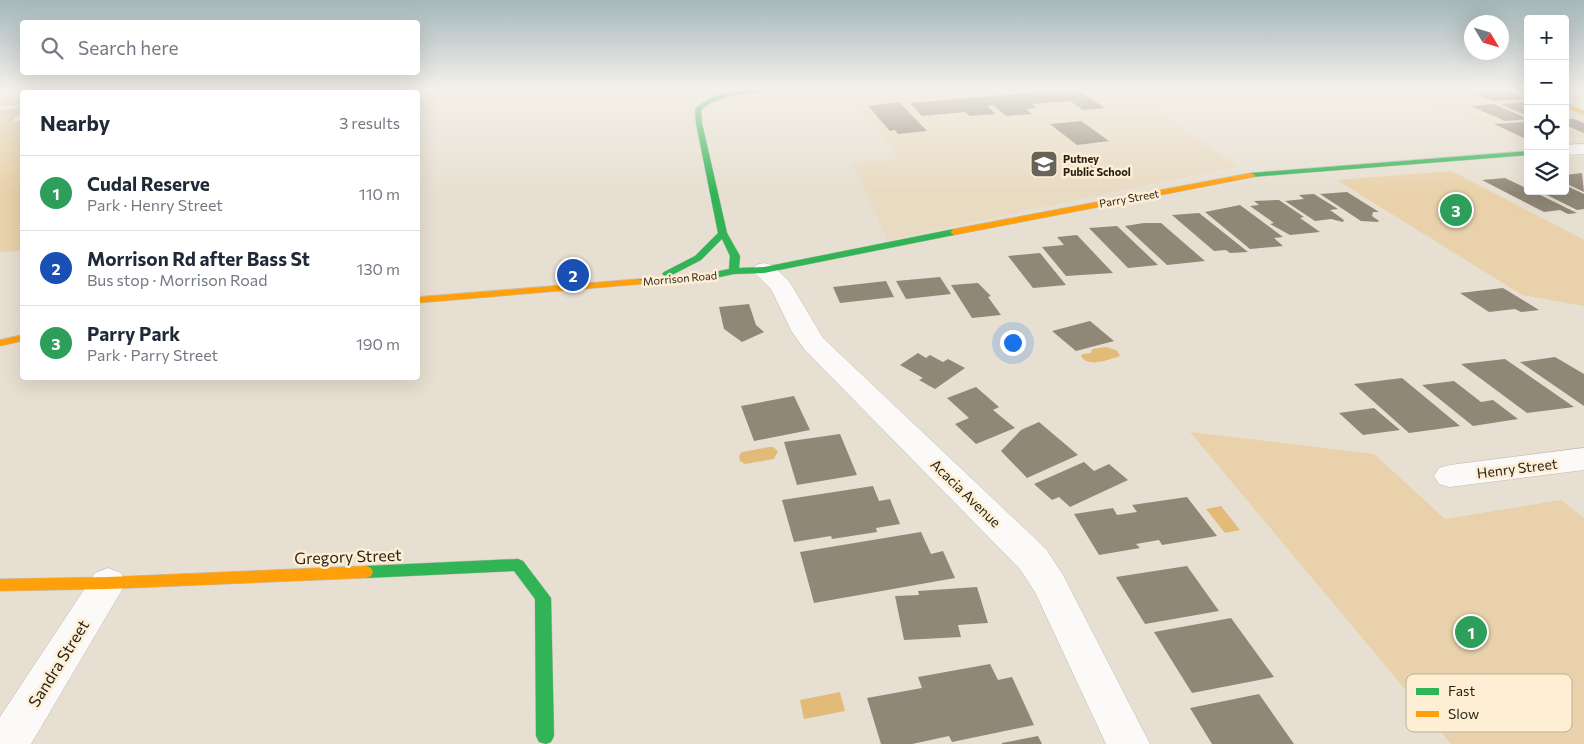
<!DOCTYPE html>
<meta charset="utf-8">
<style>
:root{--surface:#fff;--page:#f6f6f7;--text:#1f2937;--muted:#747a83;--line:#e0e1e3;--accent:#696257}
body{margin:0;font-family:Commissioner,sans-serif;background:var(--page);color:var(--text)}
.controls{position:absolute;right:15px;top:15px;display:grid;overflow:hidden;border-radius:5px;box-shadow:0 5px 20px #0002}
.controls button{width:45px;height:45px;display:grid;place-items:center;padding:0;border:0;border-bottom:1px solid var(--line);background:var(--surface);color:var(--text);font:25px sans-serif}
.compass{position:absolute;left:1464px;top:15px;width:45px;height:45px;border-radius:50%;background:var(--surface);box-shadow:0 5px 20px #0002;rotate:128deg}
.you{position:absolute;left:1012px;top:342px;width:18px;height:18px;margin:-12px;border:4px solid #fff;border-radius:50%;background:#1a73e8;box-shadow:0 0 0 8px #1a73e833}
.badge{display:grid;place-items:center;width:32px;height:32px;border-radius:50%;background:var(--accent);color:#fff;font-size:16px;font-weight:700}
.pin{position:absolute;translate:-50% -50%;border:2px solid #fff;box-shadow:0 1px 5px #0006}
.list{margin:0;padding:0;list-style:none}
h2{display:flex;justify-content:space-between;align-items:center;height:65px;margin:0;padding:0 20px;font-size:21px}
h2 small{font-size:16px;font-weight:400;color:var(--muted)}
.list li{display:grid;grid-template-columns:32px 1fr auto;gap:15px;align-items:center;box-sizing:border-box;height:75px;padding:0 20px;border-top:1px solid var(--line)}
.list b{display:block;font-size:19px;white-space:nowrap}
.list p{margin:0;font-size:16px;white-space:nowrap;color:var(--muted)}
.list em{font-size:16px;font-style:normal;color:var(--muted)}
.icon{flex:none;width:28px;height:28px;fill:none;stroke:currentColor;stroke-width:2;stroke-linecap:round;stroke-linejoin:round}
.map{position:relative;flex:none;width:1584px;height:744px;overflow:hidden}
.search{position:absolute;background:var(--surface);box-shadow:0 5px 20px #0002;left:20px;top:20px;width:400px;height:55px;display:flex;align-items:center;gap:12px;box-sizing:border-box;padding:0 18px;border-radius:5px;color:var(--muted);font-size:19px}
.panel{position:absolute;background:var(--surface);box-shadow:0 5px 20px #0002;left:20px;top:90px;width:400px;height:290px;border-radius:5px}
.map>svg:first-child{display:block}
</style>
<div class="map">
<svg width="1584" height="744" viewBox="0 0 1584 744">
<rect width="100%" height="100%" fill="#e7dfd1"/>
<path fill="#e9dac2" d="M925 89H1126L1237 166 888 240 852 163 899 159 847 94Z
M1401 89H1528V93L1519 94 1528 98V141L1514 142Z
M1565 113 1584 120V137L1565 138Z"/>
<path fill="#e9d2ab" d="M52 89H295L292 92H44Z
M22 102V251L0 252V112Z
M1452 171 1584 240V306L1522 295 1337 180Z
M1190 432 1374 454 1445 519 1561 500 1584 518V744H1451Z"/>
<path fill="#e1bb77" d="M1106 347 1116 350 1120 355 1118 357C1106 360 1089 368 1081 356L1083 354 1091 353 1092 349Z
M769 447H773L778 451 774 459 745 464 740 461 739 456 742 452Z
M1221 506 1240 530 1225 533 1206 509Z
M840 692 845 711 804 719 800 700Z"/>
<path fill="#908777" d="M1077 89 1105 108 1083 110 1070 101 1032 104 1037 108 1026 109 1032 114 1006 116 993 105 987 106 996 114 970 116 965 112 922 116 910 103Z
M1503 90 1526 99 1493 101 1472 92Z
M899 102 927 131 898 134 895 130 890 131 868 106Z
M1528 102V116L1500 104Z
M1494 104 1528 119 1505 121 1471 106Z
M1565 119H1574L1584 123V133L1565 125Z
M1081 121 1109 141 1077 145 1050 124Z
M1526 122 1528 123V140L1494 124Z
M1093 162 1101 167 1088 169 1080 164Z
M1582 173 1584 192 1565 183V175Z
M1505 178 1528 189V191H1532L1577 213 1568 214 1560 210 1544 212 1482 180Z
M1565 185 1584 194V209L1577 210 1539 191H1565Z
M1347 192 1379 212H1373L1372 216 1379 221 1378 222 1361 221 1320 194Z
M1314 194 1338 209 1330 210 1344 220 1343 222 1331 219 1315 221 1285 201 1304 199 1299 195Z
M1279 200 1304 217 1300 218 1320 232 1290 235 1270 224 1274 223 1250 206 1259 205 1254 201Z
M1240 205 1283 237 1274 238 1283 246 1250 249 1205 212Z
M1199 213 1248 252 1230 253 1226 250 1214 251 1172 215Z
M1144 223H1161L1205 261 1167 265 1125 226Z
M1117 226 1158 265 1128 268 1089 228Z
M1077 235 1113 273 1066 276 1042 247 1064 245 1057 237Z
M1040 253 1066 285 1033 288 1008 256Z
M940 277 951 294 906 299 896 281Z
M886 281 894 297 840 303 833 287Z
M978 283 991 296 988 297 1001 315 972 318 951 285Z
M1503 288 1539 310 1521 312 1515 309 1489 312 1460 293Z
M749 304 756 325 764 332 742 342 724 329 719 307Z
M1090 321 1114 341 1076 351 1052 331Z
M918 353 926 358 930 355 943 362 948 359 965 368 935 389 919 380 923 378 900 365Z
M1555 357 1584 374V406L1520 362Z
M1505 359 1574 407 1527 413 1461 364Z
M1402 378 1460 426 1409 433 1354 384Z
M1454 381 1481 402 1493 400 1518 419 1473 426 1422 385Z
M976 387 999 407 993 410 1015 428 976 444 955 424 969 418 947 398Z
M794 396 810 430 754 441 741 406Z
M1374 408 1400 430 1363 435 1339 413Z
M1039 422 1078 455 1027 478 1001 451 1021 430Z
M840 434 857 475 797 485 784 442Z
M1084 462 1094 471 1109 464 1128 480 1070 507 1059 497 1052 500 1034 484Z
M873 486 879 501 890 499 900 524 876 528 877 532 832 539 831 536 794 542 782 500Z
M1187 497 1217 536 1162 545 1159 540 1136 544 1140 548 1099 555 1074 514 1113 508 1117 515 1137 512 1132 505Z
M921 532 931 554 943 551 955 578 814 603 800 552Z
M1187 566 1219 611 1145 624 1116 577Z
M977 587 988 623 958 625 961 637 904 640 895 596 919 595 918 591Z
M1231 618 1274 677 1192 693 1154 632Z
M990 664 998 680 1012 677 1034 725 952 742 949 736 912 744H881L867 698 922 688 918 677Z
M1259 694 1294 744H1212L1190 708Z
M1038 736 1042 744H1002V743Z"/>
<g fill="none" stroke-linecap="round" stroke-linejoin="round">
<defs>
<path id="lane" d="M64 89H76L70 92H60Z
M1584 90V94L1565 95V91Z
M22 104V108L0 110V106Z
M19 115H22V120L14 122V118Z"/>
<path id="street" d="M0 89H20L17 92 0 100Z
M1584 144V154L1565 155V145Z
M764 263 772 265 789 281 823 338 1046 549 1063 575 1150 744H1106L1035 592 1020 569 805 350 792 332 771 289 752 270 756 265Z
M1584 448V470L1450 487 1439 484 1434 476 1439 468 1450 465Z
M108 568 121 573 126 583 31 744H0V717L95 573Z"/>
<path id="fast" d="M747 89H796L732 95 710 103 701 110 702 123 727 233 740 256 739 268 764 267 954 229 958 232 954 235 764 273 734 274 710 279 636 284 634 282 636 280 639 279 667 277 662 274 664 272 695 256 718 233 696 123 695 109C708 96 728 91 747 89ZM722 239 730 256 729 269 710 273 668 277 701 260Z
M1528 151V155L1251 177 1247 175 1251 173Z
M518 559 523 561 551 598 554 736 551 742 546 744 539 742 536 736 535 599 514 571 366 578 361 576 359 572 361 568 366 566Z"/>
<path id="slow" d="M1521 89H1528V93Z
M1565 103 1584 111V115L1565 107Z
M1251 173 1255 175 1254 177 954 235 950 232 954 229Z
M639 279 644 282 642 284 418 303V297Z
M22 335V341L0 346V340Z
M366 566 371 568 373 572 371 576 366 578 108 589 0 591V579L108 577Z"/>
</defs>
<use href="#lane" stroke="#c2bcb1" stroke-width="1"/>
<use href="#street" stroke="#c2bcb1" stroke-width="1"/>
<use href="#fast" stroke="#c2bcb1" stroke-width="1"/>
<use href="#slow" stroke="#c2bcb1" stroke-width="1"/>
<use href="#lane" fill="#fbfaf8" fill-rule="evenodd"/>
<use href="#street" fill="#fbfaf8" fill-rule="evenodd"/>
<use href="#fast" fill="#30b455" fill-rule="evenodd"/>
<use href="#slow" fill="#ff9f0a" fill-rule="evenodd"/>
</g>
<linearGradient id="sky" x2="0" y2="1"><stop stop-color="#a5b7bb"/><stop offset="0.46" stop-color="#f4f1ea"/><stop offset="1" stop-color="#f4f1ea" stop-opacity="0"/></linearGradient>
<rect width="1584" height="193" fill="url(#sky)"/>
<defs>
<symbol id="school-square" viewBox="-11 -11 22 22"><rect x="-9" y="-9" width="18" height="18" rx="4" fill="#696257" stroke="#feeed4"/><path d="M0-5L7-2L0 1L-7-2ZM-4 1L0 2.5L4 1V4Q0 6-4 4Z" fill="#fff"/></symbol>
</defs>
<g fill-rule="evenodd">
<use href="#school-square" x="1028" y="148" width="32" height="32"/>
</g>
<g text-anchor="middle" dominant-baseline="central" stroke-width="5" stroke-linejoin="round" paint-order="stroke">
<g font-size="11" font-weight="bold" fill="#251f15" stroke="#feeed4" text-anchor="start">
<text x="1063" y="158">Putney<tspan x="1063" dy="13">Public School</tspan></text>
</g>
<g font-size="11" fill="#251f15" stroke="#feeed4">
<text transform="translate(1129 198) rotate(-10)">Parry Street</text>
<text transform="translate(680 278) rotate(-5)">Morrison Road</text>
</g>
<g font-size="14" fill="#251f15" stroke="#feeed4">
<text transform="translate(1517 468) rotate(-7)">Henry Street</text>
<text transform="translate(966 493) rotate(44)">Acacia Avenue</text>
</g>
<g font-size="16" fill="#251f15" stroke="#feeed4">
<text transform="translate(348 556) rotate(-2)">Gregory Street</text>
<text transform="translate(58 663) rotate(-58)">Sandra Street</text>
</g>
</g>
<rect x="1406" y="674" width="166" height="58" rx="8" fill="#feeed4" stroke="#bdb09b" stroke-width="1"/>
<rect x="1416" y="688" width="23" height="7" fill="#30b455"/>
<rect x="1416" y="711" width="23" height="6" fill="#ff9f0a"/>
<g font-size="14" fill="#251f15">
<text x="1448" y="696">Fast</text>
<text x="1448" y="719">Slow</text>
</g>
</svg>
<div class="controls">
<button>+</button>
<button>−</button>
<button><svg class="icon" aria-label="locate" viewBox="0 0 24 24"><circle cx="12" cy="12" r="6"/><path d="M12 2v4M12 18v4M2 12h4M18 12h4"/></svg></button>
<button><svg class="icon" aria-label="layers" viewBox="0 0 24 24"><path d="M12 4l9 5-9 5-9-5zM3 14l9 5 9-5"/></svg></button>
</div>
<svg class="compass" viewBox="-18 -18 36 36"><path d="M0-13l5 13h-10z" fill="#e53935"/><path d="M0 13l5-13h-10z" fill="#747a83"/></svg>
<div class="you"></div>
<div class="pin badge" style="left:1471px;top:632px;background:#2e9e5b">1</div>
<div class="pin badge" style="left:573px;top:275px;background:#1a4fb4">2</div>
<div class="pin badge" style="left:1456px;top:210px;background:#2e9e5b">3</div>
<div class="search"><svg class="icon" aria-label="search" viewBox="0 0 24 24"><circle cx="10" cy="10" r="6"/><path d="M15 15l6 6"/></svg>Search here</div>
<section class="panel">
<h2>Nearby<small>3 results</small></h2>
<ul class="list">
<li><span class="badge" style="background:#2e9e5b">1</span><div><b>Cudal Reserve</b><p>Park · Henry Street</p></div><em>110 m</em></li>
<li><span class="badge" style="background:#1a4fb4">2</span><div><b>Morrison Rd after Bass St</b><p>Bus stop · Morrison Road</p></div><em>130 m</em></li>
<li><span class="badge" style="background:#2e9e5b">3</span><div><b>Parry Park</b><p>Park · Parry Street</p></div><em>190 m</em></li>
</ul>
</section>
</div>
